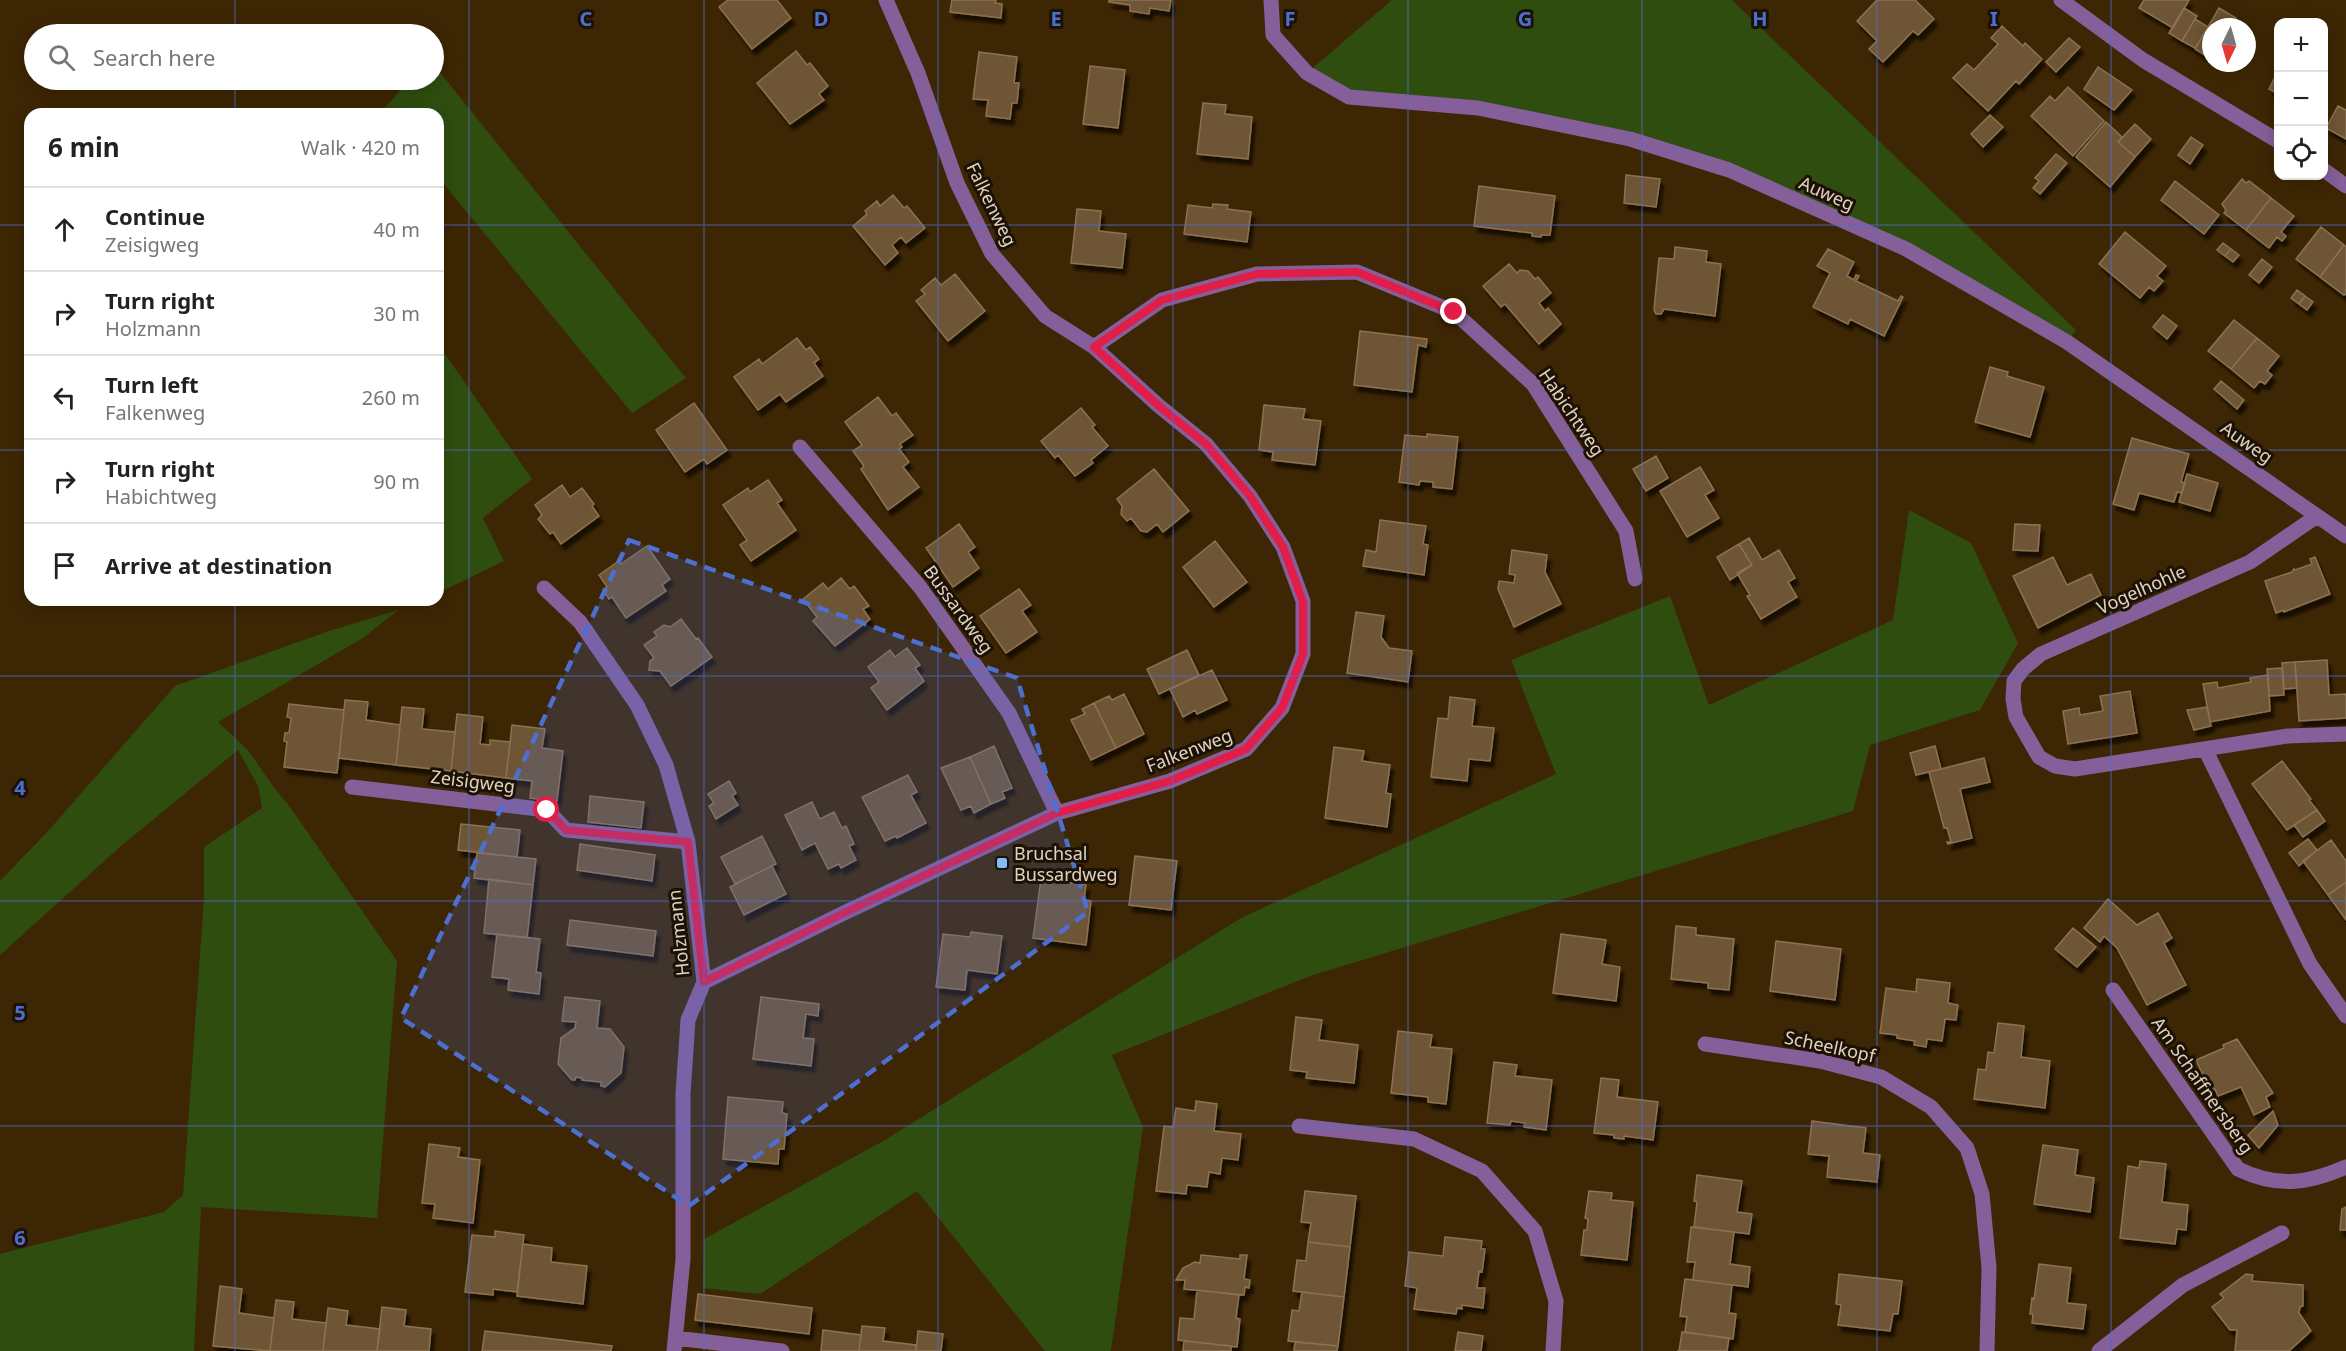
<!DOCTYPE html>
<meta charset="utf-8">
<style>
:root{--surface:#fff;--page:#f6f6f6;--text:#222;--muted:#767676;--line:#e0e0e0}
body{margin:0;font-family:"Noto Sans",sans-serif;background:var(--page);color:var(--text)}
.controls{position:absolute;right:18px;top:18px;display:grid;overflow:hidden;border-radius:12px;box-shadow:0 3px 15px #0003}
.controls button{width:54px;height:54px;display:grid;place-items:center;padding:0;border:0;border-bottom:2px solid var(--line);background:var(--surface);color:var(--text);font:30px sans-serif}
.compass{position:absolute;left:2202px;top:18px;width:54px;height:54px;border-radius:50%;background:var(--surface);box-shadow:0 3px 15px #0003;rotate:185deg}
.stop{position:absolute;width:18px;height:18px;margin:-14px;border:4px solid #e11d48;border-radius:50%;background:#fff}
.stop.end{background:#e11d48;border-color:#fff;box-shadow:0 2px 6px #0008}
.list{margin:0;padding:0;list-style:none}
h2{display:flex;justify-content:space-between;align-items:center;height:78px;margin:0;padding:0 24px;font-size:26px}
h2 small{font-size:20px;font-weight:400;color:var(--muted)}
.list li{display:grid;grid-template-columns:39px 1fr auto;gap:18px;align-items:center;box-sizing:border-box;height:84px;padding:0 24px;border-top:2px solid var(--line)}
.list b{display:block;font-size:22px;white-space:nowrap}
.list p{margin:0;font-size:20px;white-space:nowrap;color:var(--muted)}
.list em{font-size:20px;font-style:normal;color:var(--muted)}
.icon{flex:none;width:33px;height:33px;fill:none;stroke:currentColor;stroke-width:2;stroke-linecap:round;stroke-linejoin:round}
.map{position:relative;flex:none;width:2346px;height:1351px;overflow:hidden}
.search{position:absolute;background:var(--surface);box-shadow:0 3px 15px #0003;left:24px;top:24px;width:420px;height:66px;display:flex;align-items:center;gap:15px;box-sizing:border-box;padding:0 21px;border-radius:33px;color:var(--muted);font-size:22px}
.panel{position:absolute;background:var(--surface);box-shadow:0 3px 15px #0003;left:24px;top:108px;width:420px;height:498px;border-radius:18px}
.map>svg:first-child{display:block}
</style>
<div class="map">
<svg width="2346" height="1351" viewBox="0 0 2346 1351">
<defs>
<filter id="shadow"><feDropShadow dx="3.5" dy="6" stdDeviation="1.5" flood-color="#0009"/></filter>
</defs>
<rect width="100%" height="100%" fill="#3d2603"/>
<path fill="#2f4d0f" d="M1392 0H1732L2076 330 2067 342 1906 249 1729 170 1478 108 1349 97 1307 73Z
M434 65 686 378 632 413 438 177V114H386L383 110 409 80H434Z
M438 344 532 479 483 518 504 561 438 593Z
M1909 510 1971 543 2018 643 1980 710 1870 745 1853 811 1313 975 1112 1055 1143 1127 1111 1351H1045L917 1191 760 1294 703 1288 704 1239 885 1140 1241 918 1556 774 1511 660 1670 596 1709 705 1893 620Z
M398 610 363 638 218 722 248 750 275 789 290 807 397 961 377 1218 201 1207 194 1351H0V1254L164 1212 183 1195 204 898V847L262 808 258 786 238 750 121 846 0 955V881L49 830 175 686 326 632Z"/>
<path fill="#6e5534" stroke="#8d7250" stroke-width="1.5" filter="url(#shadow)" d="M728 0H777L791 18 752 49 719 7Z
M952 0H996L995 3 1002 4 1001 18 950 12Z
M1109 0H1171L1169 11 1150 8 1149 14 1130 11V5L1109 2Z
M1877 0H1915L1934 19 1918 35 1913 31 1883 62 1869 49 1877 41 1857 21Z
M2144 0H2189L2173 28 2139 8Z
M2184 8 2197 16 2182 41 2169 33Z
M2219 8 2236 18 2234 22 2242 27H2211V59L2195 49Z
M2195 19 2208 27 2195 48 2182 41Z
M2002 26 2023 46 2025 43 2042 59 2019 84 2016 81 1988 111 1953 78 1967 64 1974 70 1998 44 1991 38Z
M2069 38 2080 47 2056 72 2046 62Z
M796 51 807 65 810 63 828 86 819 94 824 100 790 124 757 83Z
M979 52 1017 57 1014 83H1019L1017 103H1012L1010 119 986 116 988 100 973 99Z
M1090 66 1125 70 1118 128 1083 124Z
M2098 67 2132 90 2114 110 2084 89Z
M2278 71V94L2269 89Z
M2068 87 2104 121 2073 156 2031 116 2050 96 2055 101Z
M1203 103 1226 105 1225 114 1252 117 1248 159 1197 154Z
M2338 106 2346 110V139L2326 128Z
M1990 115 2003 127 1983 147 1971 134Z
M2106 122 2122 137 2118 142 2135 157 2110 187 2076 157Z
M2135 124 2151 139 2135 157 2118 142Z
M2191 137 2203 145 2190 164 2178 155Z
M2056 154 2067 163 2040 194 2033 188 2039 181 2035 178Z
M1626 175 1660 179 1656 207 1624 203Z
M2242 179 2246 183 2249 181 2271 198 2246 230 2224 213 2226 210 2222 204Z
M2175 181 2219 215 2204 234 2161 200Z
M1479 186 1555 196 1550 235H1541V237L1532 236V233L1474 226Z
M893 195 904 208 907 206 925 228 906 243 901 237 892 245 898 253 885 265 853 226 867 214 865 211 877 201 880 206Z
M2271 198 2294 216 2281 232 2286 236 2282 241 2277 237 2269 248 2246 230Z
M1213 204 1228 205 1227 209 1251 212 1247 242 1184 234 1188 205 1212 208Z
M1077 209 1101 211 1099 231 1126 234 1122 268 1071 263Z
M2321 227 2344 245 2320 277 2296 259Z
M2125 232 2166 266 2157 276 2163 281 2154 291 2149 287 2140 298 2099 264Z
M2223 243 2231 249 2225 256 2217 250Z
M2344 245 2346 247V294L2344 295 2320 277Z
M1675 247 1707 251 1706 262 1721 264 1715 316 1664 309 1661 314H1656L1654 310 1659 258 1674 259Z
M1828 249 1854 262 1847 276 1854 280 1856 275 1859 276 1856 281 1898 301 1901 296 1903 297 1884 336 1850 319 1848 324 1813 307 1830 273 1817 266Z
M2231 249 2239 255 2233 262 2225 256Z
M2262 259 2272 267 2259 283 2249 275Z
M1509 264 1517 273 1520 270 1528 271 1535 279 1538 277 1551 293 1539 303 1545 311 1548 308 1561 324 1539 344 1505 304 1501 307 1483 286Z
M955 274 985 311 948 341 916 301 925 294 921 290 935 278 941 285Z
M2297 290 2305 296 2299 304 2291 298Z
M2305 296 2313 302 2307 310 2299 304Z
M2163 315 2177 326 2167 339 2153 327Z
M2234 320 2257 338 2231 369 2208 351Z
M1360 331 1427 339 1426 347 1418 345 1412 392 1354 385Z
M797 338 806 350 810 347 819 359 814 363 823 376 786 402 780 394 758 410 734 377 759 359 762 364Z
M2257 338 2279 356 2267 371 2272 375 2265 384 2260 381 2254 388 2231 369Z
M1990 367 2008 372 2007 376 2044 387 2030 437 1975 422Z
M2221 381 2244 400 2237 409 2214 389Z
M878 397 892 416 896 413 913 435 900 444 902 447 899 449 909 462 903 467 919 487 888 510 861 469 864 466 853 451 862 445 845 422Z
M694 403 727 450 707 464 704 459 685 472 656 430Z
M1264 405 1305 409 1303 419 1321 421 1315 465 1272 460 1273 452 1259 450Z
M1081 408 1095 425 1092 427 1108 446 1091 460 1093 463 1075 476 1058 455 1055 458 1041 441Z
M1427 434 1458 437 1452 489 1433 487V482L1420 481 1419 485 1399 482 1405 435 1427 437Z
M2132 438 2189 454 2181 482 2185 483 2182 493 2177 492 2174 502 2139 493 2134 510 2113 504Z
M1656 456 1668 478 1646 491 1633 469Z
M1700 467 1714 490 1705 495 1719 518 1687 537 1660 491Z
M1154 469 1189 511 1163 532 1157 524 1147 532 1141 531 1131 518 1127 521 1121 514 1122 506 1117 499Z
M2187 474 2218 483 2210 511 2179 502Z
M768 480 782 500 777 503 796 530 751 561 740 545 747 540 723 505 748 488 750 492Z
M562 485 570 497 582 488 594 504 592 506 599 516 561 544 553 532 550 534 538 519 542 515 535 505Z
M1380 520 1426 526 1423 544 1428 545 1424 575 1363 566 1366 550 1376 552Z
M959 524 975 547 968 552 979 568 953 587 926 548Z
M2015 524 2040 525 2038 551 2013 550Z
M1749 538 1762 560 1779 550 1795 578 1788 582 1797 597 1761 619 1747 596 1750 595 1737 573 1752 565 1739 544Z
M1215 541 1247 582 1214 607 1183 567Z
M1739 544 1752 565 1730 580 1717 557Z
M647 546 670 579 662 585 666 591 626 618 612 597 609 599 603 590 607 587 599 575 619 561 621 564Z
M1512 550 1547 555 1545 572 1561 604 1514 627 1498 589 1499 581 1514 583 1515 575 1509 574Z
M2053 557 2067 585 2091 574 2101 595 2038 628 2013 576Z
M2315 557 2330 594 2284 612V610L2276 613 2265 581 2292 572 2294 569 2295 570 2312 564 2310 559Z
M841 578 850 589 854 586 869 606 863 609 870 619 835 646 813 621 817 617 803 599 823 583 828 589Z
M1019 589 1031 605 1022 611 1037 632 1006 653 980 616Z
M1356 612 1384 616 1381 637 1389 648 1412 651 1408 682 1347 673Z
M681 619 696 639 698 638 712 657 671 686 660 671 649 670 650 661 654 658 644 645 657 636 654 632 664 625 670 627Z
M907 648 920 665 915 668 924 681 887 710 871 688 879 682 868 667 890 650 895 657Z
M1187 650 1199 675 1159 694 1147 669Z
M2327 660 2329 695 2346 694V718L2299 721 2295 662Z
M2295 662 2297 688 2284 689 2282 663Z
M2282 668 2284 695 2269 696 2267 669Z
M1212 670 1227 700 1197 714 1195 710 1183 717 1170 689Z
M2268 675 2270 711 2210 722 2203 684 2217 682 2218 688 2251 682 2250 678Z
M2130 691 2137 733 2068 744 2063 711 2079 708 2080 715 2103 711 2100 696Z
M1124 694 1144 734 1116 748 1094 703 1109 696 1112 700Z
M1450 697 1475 700 1472 726 1494 728 1490 761 1469 759 1467 781 1431 777 1438 718 1448 719Z
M345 700 368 702 366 720 400 725 396 765 339 758Z
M1094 703 1116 748 1091 760 1071 720 1085 714 1082 709Z
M289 704 344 710 337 773 284 767 287 742 284 741 285 733H289L291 718 287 717Z
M402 707 424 709 422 729 455 732 451 771 396 765Z
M2207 707 2211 726 2194 730 2187 710Z
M457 714 483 717 480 744 490 745V740L510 742 506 778 451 771Z
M512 725 545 729 542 748 563 751 557 801 530 798 532 781 506 778Z
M994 746 1012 788 1002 792 1005 798 991 804 970 757Z
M1935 746 1941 769 1916 775 1910 753Z
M1334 747 1364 751 1362 761 1390 765 1386 793 1391 794 1387 827 1325 818Z
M970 757 991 804 974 813 971 806 961 810 941 768Z
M1984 758 1990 782 1960 789 1972 838 1948 844 1947 842H1951L1947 828H1944L1929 772Z
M2282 761 2311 799 2309 800 2317 810 2287 830 2252 784Z
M908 775 917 792 911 795 926 823 897 838 896 836 885 841 862 797Z
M729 781 736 793 732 796 738 805 716 819 709 806 714 803 708 794Z
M590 796 644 802 641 828 588 822Z
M812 802 820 819 834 812 842 828 846 826 854 844 849 846 856 860 841 868 839 864 828 869 815 843 802 850 785 815Z
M2317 810 2325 821 2303 837 2294 825Z
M461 824 520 830 517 857 458 850Z
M762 836 776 864 735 884 721 857Z
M2308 839 2317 850 2299 866 2289 853Z
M2331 840 2346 861V882L2328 895 2303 861Z
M580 844 655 855 652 881 577 870Z
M477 853 536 859 533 885 474 878Z
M1135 856 1177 861 1171 910 1129 905Z
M772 866 786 894 744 915 730 887Z
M489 879 533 885 527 938 484 933Z
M1041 879 1086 885 1084 900 1091 901 1086 945 1033 938Z
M2346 882V920L2328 895Z
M2108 899 2137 925 2158 913 2172 938 2164 943 2186 985 2147 1005 2117 948 2104 936 2100 942 2084 928Z
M570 920 656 931 653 956 567 945Z
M1676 926 1696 928V935L1734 939 1729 990 1708 988V983L1671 979Z
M2073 928 2096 947 2077 967 2055 949Z
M971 932 1002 936 997 974 967 970 965 990 936 987 943 934 970 937Z
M497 934 540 939 536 972 541 973 539 994 508 990 509 979 492 977Z
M1561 934 1606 940 1602 964 1620 967 1616 1001 1553 993Z
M1776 941 1841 949 1835 1000 1770 991Z
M1917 979 1950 983 1948 1003 1958 1005 1956 1020 1945 1019 1942 1041 1927 1039 1926 1047 1914 1045 1915 1041 1897 1038V1035L1880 1033 1886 988 1916 992Z
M565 997 600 1001 597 1028 610 1029 624 1047 621 1073 605 1087 601 1086V1082L582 1080V1078L576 1077 575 1080H572L558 1064 561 1038 575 1028 576 1022 562 1021Z
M761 997 819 1004 818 1016 806 1014 803 1038 814 1039 811 1066 753 1059Z
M1296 1017 1322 1020 1319 1040 1358 1045 1354 1083 1306 1078 1307 1072 1290 1070Z
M1998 1023 2024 1026 2021 1057 2050 1061 2045 1108 1974 1099 1978 1069 1986 1070 1988 1052 1994 1053Z
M1398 1031 1432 1035 1430 1047 1452 1049 1446 1104 1428 1102V1097L1391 1093Z
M2237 1039 2273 1093 2266 1097 2270 1107 2254 1115 2241 1087 2218 1096 2215 1089 2210 1091 2196 1060 2224 1048 2223 1045Z
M1494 1062 1517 1065 1515 1076 1552 1080 1546 1130 1524 1127 1525 1123 1511 1121 1510 1125 1487 1123Z
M1601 1078 1619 1080 1617 1097 1658 1102 1653 1140 1624 1136V1139L1614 1138V1135L1594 1133Z
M728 1097 783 1102 782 1113 787 1114 784 1149H779L778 1164 723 1159Z
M1196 1101 1217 1104 1214 1131 1241 1134 1238 1160 1222 1158 1220 1174 1209 1172 1207 1187 1187 1185 1186 1194 1156 1191 1164 1126 1173 1127 1176 1108 1195 1111Z
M2273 1111 2278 1125 2259 1148 2248 1135Z
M1812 1121 1866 1128 1863 1153 1880 1155 1877 1182 1827 1177 1829 1156 1808 1154Z
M429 1144 460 1148 458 1157 480 1160 473 1223 433 1218 435 1204 422 1203Z
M2043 1145 2078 1150 2075 1175 2094 1178 2090 1212 2034 1204Z
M2140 1161 2166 1164 2162 1202 2188 1205 2186 1230 2177 1229 2175 1244 2120 1238 2128 1166 2139 1168Z
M1697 1175 1742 1181 1737 1212 1752 1214 1749 1234 1694 1227 1697 1202 1694 1201Z
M1305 1191 1356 1196 1350 1247 1308 1242 1311 1223 1301 1222Z
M1589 1191 1612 1193 1611 1200 1633 1202 1627 1260 1581 1255 1584 1230H1587L1588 1219 1585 1218Z
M2346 1207V1230H2340L2342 1209Z
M1691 1227 1734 1232 1730 1264 1750 1267 1748 1287 1693 1280 1695 1262H1687Z
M495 1231 524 1235 517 1292 493 1289V1295L465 1292 472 1235 495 1237Z
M1445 1237 1482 1241 1481 1249H1485L1482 1272 1479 1271 1477 1288H1485L1483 1308 1462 1305V1309L1457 1308 1456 1314 1414 1309 1417 1288 1405 1286 1409 1252 1443 1256Z
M1308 1242 1350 1247 1344 1297 1293 1291 1297 1260 1306 1261Z
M523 1244 552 1248 551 1262 587 1266 583 1304 517 1296Z
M1201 1255 1240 1259V1255H1247L1244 1279 1250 1280 1249 1288 1245 1287 1244 1295 1184 1289 1185 1280H1176L1183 1268 1195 1262 1200 1263Z
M2039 1264 2071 1268 2067 1303 2086 1305 2083 1329 2032 1323 2033 1314H2030L2032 1298 2034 1299Z
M1839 1274 1902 1281 1898 1314H1893L1890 1331 1838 1325 1841 1305 1836 1304Z
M2246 1274 2253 1275 2252 1281 2303 1285V1306L2300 1307 2299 1313 2311 1331 2289 1351H2235L2237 1330H2230L2212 1307 2224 1298 2220 1294Z
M1685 1279 1732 1285 1729 1313 1736 1314 1733 1339 1685 1332 1687 1317 1680 1316Z
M220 1286 242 1289 239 1313 274 1318 270 1351 213 1346Z
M1197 1290 1239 1295 1236 1318 1240 1319 1237 1347 1178 1340 1180 1318 1194 1319Z
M1302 1292 1344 1297 1338 1346 1288 1341 1292 1310 1299 1311Z
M698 1294 812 1308 809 1334 695 1320Z
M276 1300 294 1302 292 1319 326 1323 323 1351H270Z
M382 1307 406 1310 404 1326 431 1329 429 1351H377Z
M328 1308 348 1311 346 1325 380 1329 377 1351H323Z
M862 1326 885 1328 883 1341 916 1345V1351H859Z
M823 1330 861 1335 859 1351H821Z
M485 1331 612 1346 611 1351H482Z
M918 1331 943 1334 941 1351H916Z
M1458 1332 1483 1336 1481 1351H1455Z
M1682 1332 1729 1338 1727 1351H1677H1679Z
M1184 1341 1231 1346V1351H1183Z
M1295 1342 1338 1346 1337 1351H1294Z"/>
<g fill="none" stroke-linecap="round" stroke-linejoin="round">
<path stroke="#845f9a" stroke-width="15" d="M1271 0 1273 35 1307 73 1349 97 1478 108 1630 139 1729 170 1906 249 2067 342 2346 536
M2061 0 2143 60 2278 141
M2324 170 2346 186
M1094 347 1162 300 1257 274 1357 272 1454 312 1533 384 1626 531 1635 579
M800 447 920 587 1009 713 1057 813
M2317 516 2250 562 2041 654 2023 669 2014 681 2013 699 2016 717 2039 757 2055 766 2075 769 2288 736 2346 734
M544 588 580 622 637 705 666 765 688 842 704 982 688 1020 683 1094V1259L674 1351
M2205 749 2310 964 2346 1016
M352 787 547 810 566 830 688 842
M704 982 846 912 1057 813 1170 781 1246 749 1282 708 1303 654V601L1283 547 1250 496 1206 444 1159 406 1094 347 1045 316 992 254 957 183 918 73 886 0
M2113 990 2238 1169C2277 1188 2307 1184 2346 1167
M1705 1044 1820 1061 1881 1077 1931 1107 1967 1148 1982 1194 1989 1268 1987 1351
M1299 1126 1414 1139 1482 1171 1535 1231 1556 1301 1553 1351
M676 1338 782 1351
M2099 1351 2183 1285 2282 1233"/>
</g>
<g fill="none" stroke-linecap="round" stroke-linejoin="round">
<path stroke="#e11d48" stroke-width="8" d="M547 810 566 830 688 842 704 982 846 912 1057 813 1170 781 1246 749 1282 708 1303 654V602L1283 547 1250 496 1206 444 1159 406 1094 347 1162 300 1257 274 1357 272 1454 312"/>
</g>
<path fill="#4e6fd2" fill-opacity="0.2" stroke="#4e6fd2" stroke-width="4.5" stroke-dasharray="12 8" stroke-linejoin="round" d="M629 540 1017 678 1088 912 689 1206 401 1018Z"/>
<path fill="none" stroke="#4e6fd2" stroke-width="1.5" stroke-opacity="0.55" d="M235 0V34M469 0V1351M704 0V1351M938 0V1351M1173 0V1351M1408 0V1351M1642 0V1351M1877 0V1351M2111 0V1351M235 80V114M0 225H30M438 225H2346M0 450H30M438 450H2346M235 600V1351M0 676H2346M0 901H2346M0 1126H2346"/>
<rect fill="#84bcfb" stroke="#1c1105" stroke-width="2" x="996" y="857" width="12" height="12" rx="3"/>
<g text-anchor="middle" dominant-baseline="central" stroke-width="6" stroke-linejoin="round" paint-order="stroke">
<g font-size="18" fill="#e0d2c0" stroke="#1c1105">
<text transform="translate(1827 193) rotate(24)">Auweg</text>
<text transform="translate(992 204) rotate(64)">Falkenweg</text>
<text transform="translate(1572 412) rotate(56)">Habichtweg</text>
<text transform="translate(2247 442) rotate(35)">Auweg</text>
<text transform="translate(2141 589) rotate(-24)">Vogelhohle</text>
<text transform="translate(959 609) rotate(54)">Bussardweg</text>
<text transform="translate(1189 750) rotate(-21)">Falkenweg</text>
<text transform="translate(473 781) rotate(7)">Zeisigweg</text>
<text transform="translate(678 933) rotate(-96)">Holzmann</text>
<text transform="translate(1830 1046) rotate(12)">Scheelkopf</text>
<text transform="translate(2203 1085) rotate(55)">Am Schaffnersberg</text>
</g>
<g font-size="18" fill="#e0d2c0" stroke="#1c1105" text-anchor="start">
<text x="1014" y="853">Bruchsal<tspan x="1014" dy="21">Bussardweg</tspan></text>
</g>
</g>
<g font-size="20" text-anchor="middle" font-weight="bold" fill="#4e6fd2" stroke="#1c1105" stroke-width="6" stroke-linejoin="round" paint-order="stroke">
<text x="586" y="26">C</text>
<text x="821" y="26">D</text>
<text x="1056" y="26">E</text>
<text x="1290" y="26">F</text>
<text x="1525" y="26">G</text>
<text x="1760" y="26">H</text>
<text x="1994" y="26">I</text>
<text x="20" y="795">4</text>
<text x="20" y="1020">5</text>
<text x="20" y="1245">6</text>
</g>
</svg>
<div class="controls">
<button>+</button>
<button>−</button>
<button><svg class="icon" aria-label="locate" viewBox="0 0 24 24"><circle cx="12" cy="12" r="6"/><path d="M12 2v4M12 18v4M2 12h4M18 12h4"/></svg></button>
</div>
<svg class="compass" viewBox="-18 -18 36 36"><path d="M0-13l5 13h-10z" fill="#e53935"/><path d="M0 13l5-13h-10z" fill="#767676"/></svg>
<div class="stop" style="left:547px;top:810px"></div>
<div class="stop end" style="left:1454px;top:312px"></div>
<div class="search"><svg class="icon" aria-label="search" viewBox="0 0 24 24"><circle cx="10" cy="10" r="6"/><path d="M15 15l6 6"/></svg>Search here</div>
<section class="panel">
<h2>6 min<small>Walk · 420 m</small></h2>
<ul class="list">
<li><svg class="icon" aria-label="ahead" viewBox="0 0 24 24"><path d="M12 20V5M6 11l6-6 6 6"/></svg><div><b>Continue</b><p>Zeisigweg</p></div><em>40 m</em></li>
<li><svg class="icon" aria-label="right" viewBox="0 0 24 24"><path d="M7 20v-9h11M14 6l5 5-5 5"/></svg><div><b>Turn right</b><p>Holzmann</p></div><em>30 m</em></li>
<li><svg class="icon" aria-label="left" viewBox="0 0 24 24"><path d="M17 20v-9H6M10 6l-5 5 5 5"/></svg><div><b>Turn left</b><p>Falkenweg</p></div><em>260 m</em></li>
<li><svg class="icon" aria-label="right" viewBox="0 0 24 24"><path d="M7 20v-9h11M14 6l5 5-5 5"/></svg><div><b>Turn right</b><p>Habichtweg</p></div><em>90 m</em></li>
<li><svg class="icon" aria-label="arrive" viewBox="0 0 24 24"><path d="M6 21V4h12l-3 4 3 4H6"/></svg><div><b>Arrive at destination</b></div></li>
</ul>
</section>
</div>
